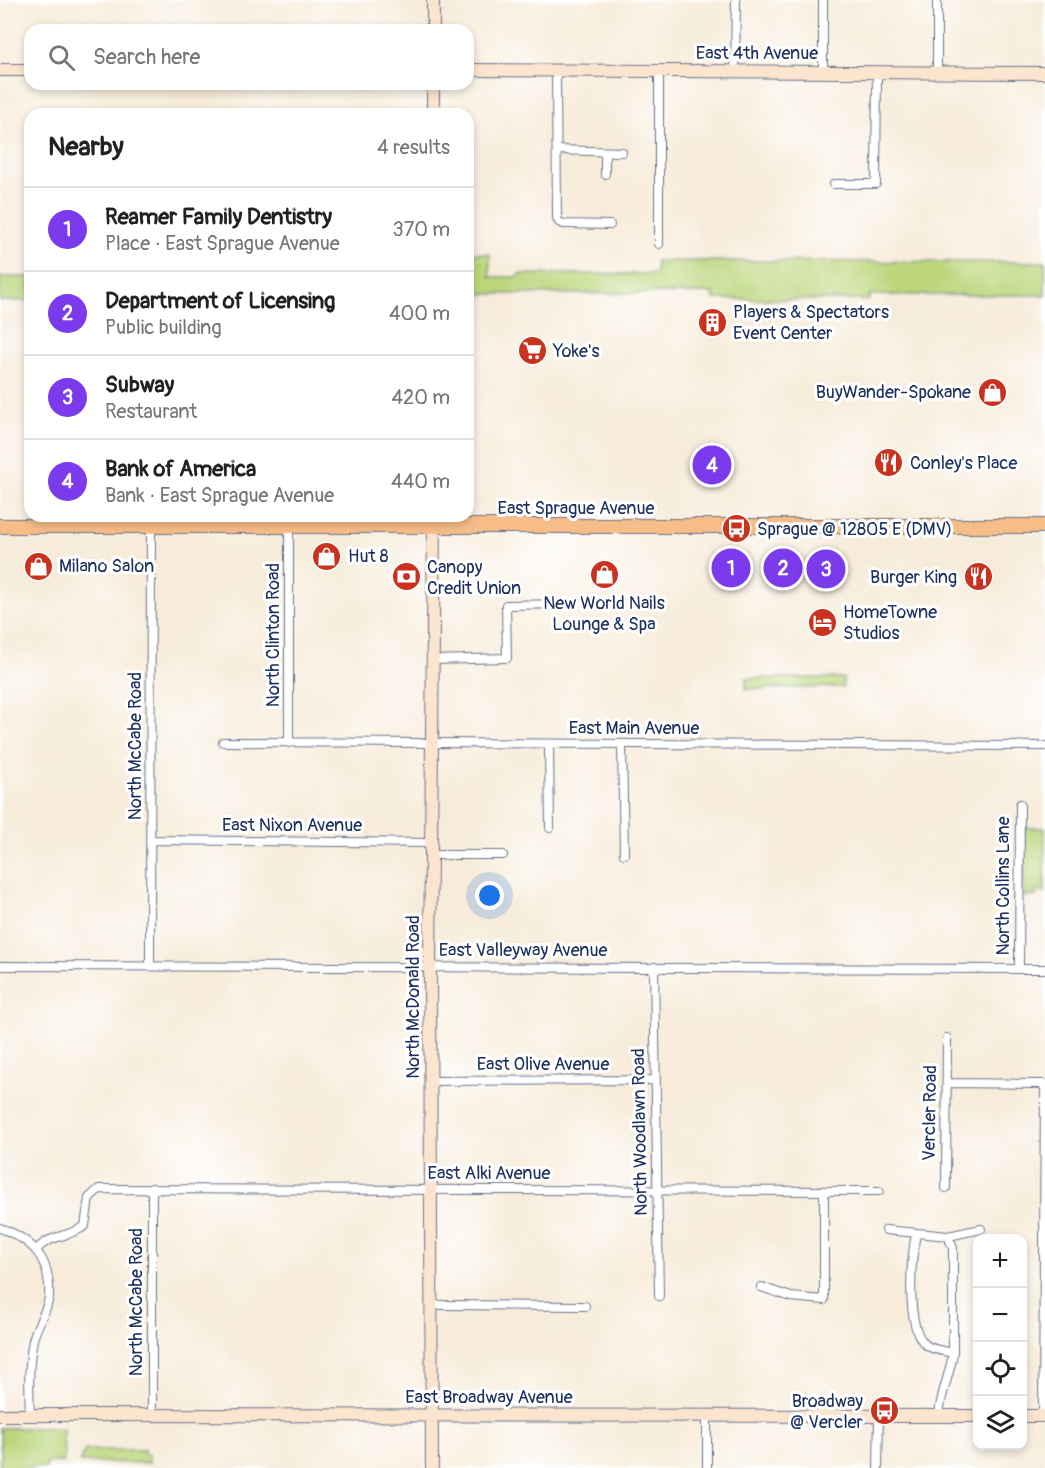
<!DOCTYPE html>
<meta charset="utf-8">
<style>
:root{--surface:#fff;--page:#f6f6f6;--text:#222;--muted:#767676;--line:#e0e0e0;--accent:#7c3aed}
body{margin:0;font-family:Pangolin,sans-serif;background:var(--page);color:var(--text)}
.controls{position:absolute;right:18px;bottom:18px;display:grid;overflow:hidden;border-radius:12px;box-shadow:0 3px 9px #0003}
.controls button{width:54px;height:54px;display:grid;place-items:center;padding:0;border:0;border-bottom:2px solid var(--line);background:var(--surface);color:var(--text);font:30px sans-serif}
.you{position:absolute;left:490px;top:896px;width:21px;height:21px;margin:-15px;border:4px solid #fff;border-radius:50%;background:#1a73e8;box-shadow:0 0 0 9px #1a73e833}
.badge{display:grid;place-items:center;width:39px;height:39px;border-radius:50%;background:var(--accent);color:#fff;font-size:20px;font-weight:700}
.pin{position:absolute;translate:-50% -50%;border:3px solid #fff;box-shadow:0 2px 6px #0006}
.list{margin:0;padding:0;list-style:none}
h2{display:flex;justify-content:space-between;align-items:center;height:78px;margin:0;padding:0 24px;font-size:26px}
h2 small{font-size:20px;font-weight:400;color:var(--muted)}
.list li{display:grid;grid-template-columns:39px 1fr auto;gap:18px;align-items:center;box-sizing:border-box;height:84px;padding:0 24px;border-top:2px solid var(--line)}
.list b{display:block;font-size:22px;white-space:nowrap}
.list p{margin:0;font-size:20px;white-space:nowrap;color:var(--muted)}
.list em{font-size:20px;font-style:normal;color:var(--muted)}
.icon{flex:none;width:33px;height:33px;fill:none;stroke:currentColor;stroke-width:2;stroke-linecap:round;stroke-linejoin:round}
.map{position:relative;flex:none;width:1045px;height:1468px;overflow:hidden}
.search{position:absolute;background:var(--surface);box-shadow:0 3px 9px #0003;left:24px;top:24px;width:450px;height:66px;display:flex;align-items:center;gap:15px;box-sizing:border-box;padding:0 21px;border-radius:18px;color:var(--muted);font-size:22px}
.panel{position:absolute;background:var(--surface);box-shadow:0 3px 9px #0003;left:24px;top:108px;width:450px;height:414px;border-radius:18px}
.map>svg:first-child{display:block}
</style>
<div class="map">
<svg width="1045" height="1468" viewBox="0 0 1045 1468">
<rect width="100%" height="100%" fill="#fff"/>
<filter id="ink" filterUnits="userSpaceOnUse"><feTurbulence type="fractalNoise" baseFrequency=".0167" numOctaves="2"/><feDisplacementMap in="SourceGraphic" scale="12" xChannelSelector="R" yChannelSelector="G"/><feConvolveMatrix kernelMatrix="1 2 1 2 8 2 1 2 1" color-interpolation-filters="sRGB"/></filter>
<filter id="wash" filterUnits="userSpaceOnUse"><feTurbulence type="fractalNoise" baseFrequency=".008" numOctaves="4" result="noise"/><feDisplacementMap in="SourceGraphic" scale="24" xChannelSelector="R" yChannelSelector="G"/><feGaussianBlur stdDeviation="1.35" result="paint"/><feColorMatrix in="noise" values="0 0 0 0 0 0 0 0 0 0 0 0 0 0 0 0 0 1.4 0 .05"/><feComposite in="paint" operator="in"/></filter>
<g filter="url(#wash)">
<rect width="100%" height="100%" fill="#f7ecda"/>
<path fill="#bcd67b" stroke="#6c826c" stroke-width="1.5" d="M468 253 490 254V277H518L519 274H656V261L1045 262V295H870L869 300 714 299V293L468 294Z
M0 277H30V301H0Z
M746 678H843V687L746 689Z
M1024 828H1045V892L1036 891V896H1024Z
M0 1428H63L64 1462H46V1468H0Z
M85 1450H144L145 1454 149 1455V1463L80 1462Z"/>
</g>
<g filter="url(#ink)">
<g fill="none" stroke-linecap="round" stroke-linejoin="round">
<defs>
<path id="street" d="M823 0V71
M937 0V73
M556 70 557 218 559 222 564 224 610 225
M659 71V244
M735 71 736 0
M557 150 622 152
M605 174V152
M834 184H876L877 72
M432 660 507 658 506 605 568 604
M223 742 1045 746
M289 743V526
M549 745 550 828
M622 745 624 854
M151 840 432 843
M432 855H503
M0 966 1045 969
M150 966 151 526
M654 967 659 1296
M1019 969 1020 804
M430 1081 656 1080
M947 1083 1045 1084
M946 1188 947 1038
M0 1228C33 1240 51 1259 49 1297 47 1312 36 1326 33 1340 28 1365 29 1390 30 1415
M886 1230 948 1236 981 1229
M916 1234C911 1259 905 1328 926 1345 932 1350 945 1351 953 1353
M38 1248C51 1235 69 1237 85 1226L89 1198 99 1189 879 1191
M761 1287 791 1297 824 1300V1192
M433 1305 585 1306
M152 1415V1188
M707 1415V1468
M939 1416C940 1394 950 1375 953 1353V1248L948 1236
M1043 1416 1045 1084
M878 1468 879 1416"/>
<path id="secondary" d="M433 0V30
M0 70H30
M468 70 1045 73
M433 114V84
M0 1415 978 1416
M1022 1416H1045
M432 1468 430 966 434 516"/>
<path id="primary" d="M0 526H1045"/>
</defs>
<use href="#street" stroke="#687189" stroke-width="10"/>
<use href="#secondary" stroke="#687189" stroke-width="14"/>
<use href="#primary" stroke="#687189" stroke-width="16"/>
<use href="#street" stroke="#fff" stroke-width="8"/>
<use href="#secondary" stroke="#fce5cf" stroke-width="12"/>
<use href="#primary" stroke="#f7bd88" stroke-width="14"/>
</g>
</g>
<defs>
<symbol id="building-disc" viewBox="-11 -11 22 22"><circle r="9.5" fill="#c8321e" stroke="#fff"/><path d="M-4-6H4V6H1V3H-1V6H-4ZM-2.5-4.3h1.7v1.8h-1.7ZM.8-4.3h1.7v1.8H.8ZM-2.5-1h1.7V.8h-1.7ZM.8-1h1.7V.8H.8Z" fill="#fff"/></symbol>
<symbol id="supermarket-disc" viewBox="-11 -11 22 22"><circle r="9.5" fill="#c8321e" stroke="#fff"/><path d="M-6-5.5h2.5l.6 2H6L4.5 2H-2.5L-4.4-4H-6ZM-1.5 3.2a1.3 1.3 0 1 0 .1 0ZM3 3.2a1.3 1.3 0 1 0 .1 0Z" fill="#fff"/></symbol>
<symbol id="shop-disc" viewBox="-11 -11 22 22"><circle r="9.5" fill="#c8321e" stroke="#fff"/><path d="M-5-2.5h2.3a2.7 3.5 0 0 1 5.4 0H5L5.5 6h-11ZM-1.5-2.5h3a1.5 2.3 0 0 0-3 0Z" fill="#fff"/></symbol>
<symbol id="restaurant-disc" viewBox="-11 -11 22 22"><circle r="9.5" fill="#c8321e" stroke="#fff"/><path d="M-5-6h1v4h1v-4h1v4h1v-4h1v5L-1.5 .5V6h-2V.5L-5-1ZM5-6V6H3V1.5H1.5Q1.5-4 5-6Z" fill="#fff"/></symbol>
<symbol id="bus-disc" viewBox="-11 -11 22 22"><circle r="9.5" fill="#c8321e" stroke="#fff"/><path d="M-5-6H5V4H4V6H2V4H-2V6H-4V4H-5ZM-3.5-4V0h7V-4ZM-3.5 1.2v1.5H-2V1.2ZM2 1.2v1.5H3.5V1.2Z" fill="#fff"/></symbol>
<symbol id="bank-disc" viewBox="-11 -11 22 22"><circle r="9.5" fill="#c8321e" stroke="#fff"/><path d="M-6-4H6V4H-6ZM0-2.3a2.3 2.3 0 1 0 0 4.6a2.3 2.3 0 1 0 0-4.6Z" fill="#fff"/></symbol>
<symbol id="hotel-disc" viewBox="-11 -11 22 22"><circle r="9.5" fill="#c8321e" stroke="#fff"/><path d="M-6-4.5h1.5V1H6V5H4.5V3h-9V5H-6ZM-4 0a1.8 1.8 0 1 1 3.6 0ZM.5 0V-2.5h3Q6-2.5 6 0Z" fill="#fff"/></symbol>
</defs>
<g fill-rule="evenodd">
<use href="#building-disc" x="696" y="306" width="33" height="33"/>
<use href="#supermarket-disc" x="516" y="334" width="33" height="33"/>
<use href="#shop-disc" x="976" y="376" width="33" height="33"/>
<use href="#restaurant-disc" x="872" y="446" width="33" height="33"/>
<use href="#bus-disc" x="720" y="512" width="33" height="33"/>
<use href="#shop-disc" x="310" y="540" width="33" height="33"/>
<use href="#shop-disc" x="22" y="550" width="33" height="33"/>
<use href="#shop-disc" x="588" y="558" width="33" height="33"/>
<use href="#bank-disc" x="390" y="560" width="33" height="33"/>
<use href="#restaurant-disc" x="962" y="560" width="33" height="33"/>
<use href="#hotel-disc" x="806" y="606" width="33" height="33"/>
<use href="#bus-disc" x="868" y="1394" width="33" height="33"/>
</g>
<g text-anchor="middle" dominant-baseline="central" stroke-width="6" stroke-linejoin="round" paint-order="stroke">
<g font-size="18" fill="#1b2f5e" stroke="#fff">
<text x="757" y="53">East 4th Avenue</text>
<text x="576" y="508">East Sprague Avenue</text>
<text transform="translate(273 635) rotate(-90)">North Clinton Road</text>
<text x="634" y="728">East Main Avenue</text>
<text transform="translate(135 746) rotate(-90)">North McCabe Road</text>
<text x="292" y="825">East Nixon Avenue</text>
<text transform="translate(1003 886) rotate(-90)">North Collins Lane</text>
<text x="523" y="950">East Valleyway Avenue</text>
<text transform="translate(413 997) rotate(-90)">North McDonald Road</text>
<text x="543" y="1064">East Olive Avenue</text>
<text transform="translate(930 1113) rotate(-89)">Vercler Road</text>
<text transform="translate(640 1132) rotate(-91)">North Woodlawn Road</text>
<text x="489" y="1173">East Alki Avenue</text>
<text transform="translate(136 1302) rotate(-90)">North McCabe Road</text>
<text x="489" y="1397">East Broadway Avenue</text>
</g>
<g font-size="18" fill="#1b2f5e" stroke="#fff" text-anchor="start">
<text x="733" y="312">Players &amp; Spectators<tspan x="733" dy="21">Event Center</tspan></text>
<text x="553" y="351">Yoke's</text>
<text x="971" y="392" text-anchor="end">BuyWander-Spokane</text>
<text x="910" y="463">Conley's Place</text>
<text x="757" y="529">Sprague @ 12805 E (DMV)</text>
<text x="348" y="556">Hut 8</text>
<text x="59" y="566">Milano Salon</text>
<text x="427" y="567">Canopy<tspan x="427" dy="21">Credit Union</tspan></text>
<text x="957" y="577" text-anchor="end">Burger King</text>
<text x="604" y="603" text-anchor="middle">New World Nails<tspan x="604" dy="21">Lounge &amp; Spa</tspan></text>
<text x="843" y="612">HomeTowne<tspan x="843" dy="21">Studios</tspan></text>
<text x="863" y="1401" text-anchor="end">Broadway<tspan x="863" dy="21">@ Vercler</tspan></text>
</g>
</g>
</svg>
<div class="controls">
<button>+</button>
<button>−</button>
<button><svg class="icon" aria-label="locate" viewBox="0 0 24 24"><circle cx="12" cy="12" r="6"/><path d="M12 2v4M12 18v4M2 12h4M18 12h4"/></svg></button>
<button><svg class="icon" aria-label="layers" viewBox="0 0 24 24"><path d="M12 4l9 5-9 5-9-5zM3 14l9 5 9-5"/></svg></button>
</div>
<div class="you"></div>
<div class="pin badge" style="left:731px;top:568px">1</div>
<div class="pin badge" style="left:783px;top:568px">2</div>
<div class="pin badge" style="left:826px;top:569px">3</div>
<div class="pin badge" style="left:712px;top:465px">4</div>
<div class="search"><svg class="icon" aria-label="search" viewBox="0 0 24 24"><circle cx="10" cy="10" r="6"/><path d="M15 15l6 6"/></svg>Search here</div>
<section class="panel">
<h2>Nearby<small>4 results</small></h2>
<ul class="list">
<li><span class="badge">1</span><div><b>Reamer Family Dentistry</b><p>Place · East Sprague Avenue</p></div><em>370 m</em></li>
<li><span class="badge">2</span><div><b>Department of Licensing</b><p>Public building</p></div><em>400 m</em></li>
<li><span class="badge">3</span><div><b>Subway</b><p>Restaurant</p></div><em>420 m</em></li>
<li><span class="badge">4</span><div><b>Bank of America</b><p>Bank · East Sprague Avenue</p></div><em>440 m</em></li>
</ul>
</section>
</div>
